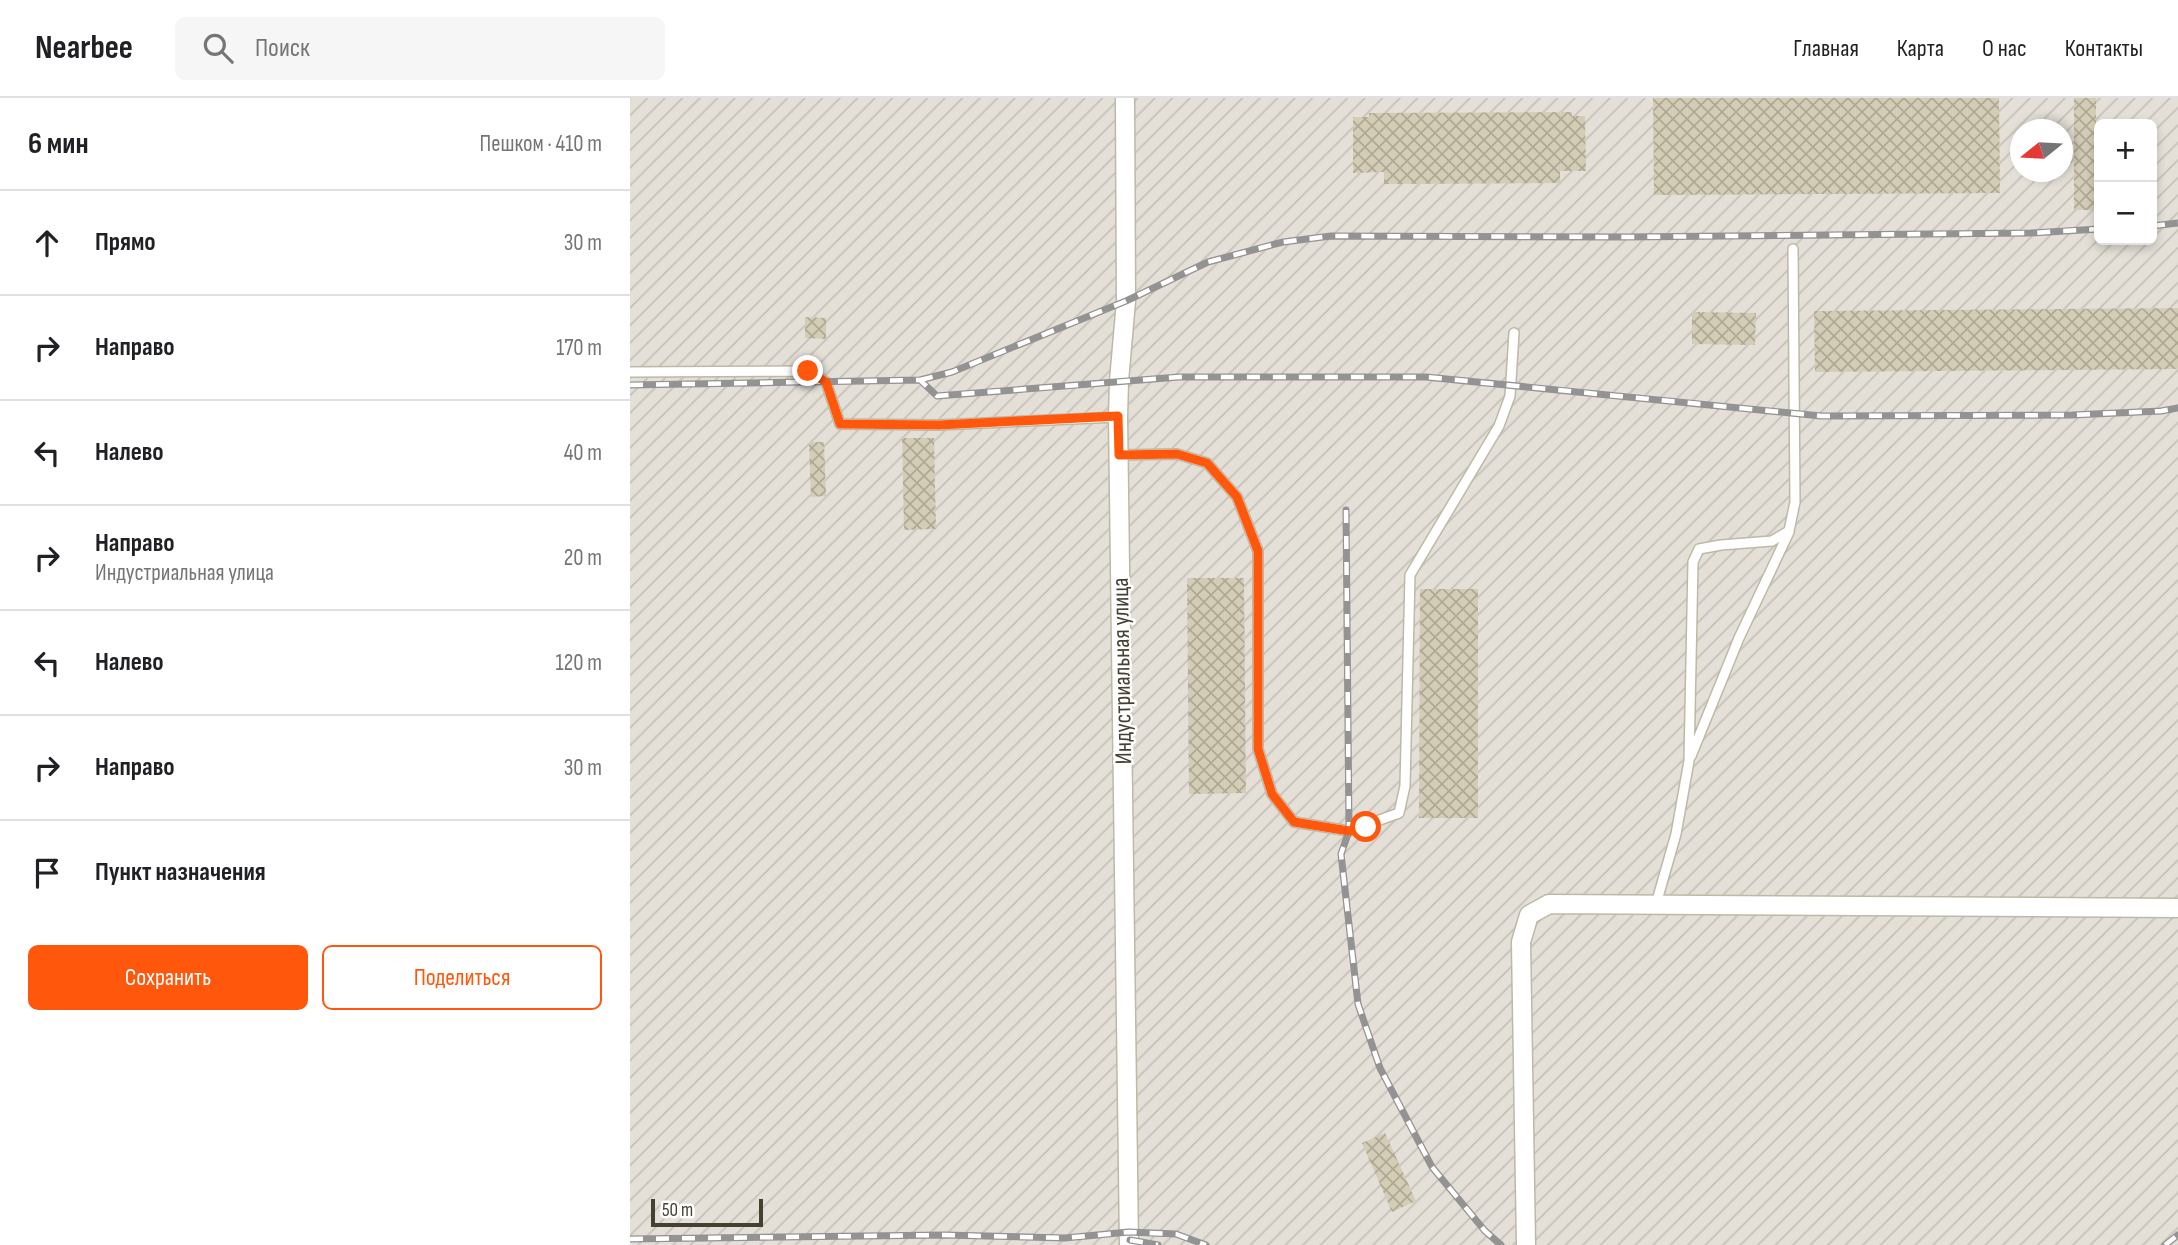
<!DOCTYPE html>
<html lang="ru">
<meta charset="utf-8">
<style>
:root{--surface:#fff;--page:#f6f6f6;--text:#202124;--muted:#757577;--line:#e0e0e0;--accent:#ff570c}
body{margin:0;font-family:"Sofia Sans Condensed",sans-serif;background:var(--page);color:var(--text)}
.controls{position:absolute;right:21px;top:21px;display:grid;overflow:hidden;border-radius:10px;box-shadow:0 4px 10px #0003}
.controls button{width:63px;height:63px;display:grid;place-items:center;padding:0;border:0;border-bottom:2px solid var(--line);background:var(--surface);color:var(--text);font:35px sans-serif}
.compass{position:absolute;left:1380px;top:21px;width:63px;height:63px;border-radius:50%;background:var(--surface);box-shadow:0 4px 10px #0003;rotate:252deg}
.scale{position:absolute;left:21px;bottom:18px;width:112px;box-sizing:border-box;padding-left:7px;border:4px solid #444032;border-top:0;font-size:19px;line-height:24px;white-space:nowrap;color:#444032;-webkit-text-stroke:5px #fff;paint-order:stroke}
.stop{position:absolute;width:21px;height:21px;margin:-16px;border:5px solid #ff570c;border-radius:50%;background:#fff}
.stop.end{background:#ff570c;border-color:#fff;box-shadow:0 2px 7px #0008}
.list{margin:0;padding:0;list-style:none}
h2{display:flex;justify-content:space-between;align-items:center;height:91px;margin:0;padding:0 28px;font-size:30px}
h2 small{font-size:23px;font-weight:400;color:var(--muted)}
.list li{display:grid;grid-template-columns:46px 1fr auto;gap:21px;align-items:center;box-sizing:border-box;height:105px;padding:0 28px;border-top:2px solid var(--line)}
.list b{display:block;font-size:26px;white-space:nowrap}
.list p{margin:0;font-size:23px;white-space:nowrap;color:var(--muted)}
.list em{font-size:23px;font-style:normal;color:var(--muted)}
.actions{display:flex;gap:14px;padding:21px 28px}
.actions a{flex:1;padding:16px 0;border:2px solid var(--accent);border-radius:10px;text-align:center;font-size:24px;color:var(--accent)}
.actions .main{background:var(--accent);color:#fff}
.icon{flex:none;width:38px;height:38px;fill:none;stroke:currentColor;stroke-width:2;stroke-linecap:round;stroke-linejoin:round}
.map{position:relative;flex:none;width:1548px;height:1147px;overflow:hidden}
header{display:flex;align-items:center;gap:42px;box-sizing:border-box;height:98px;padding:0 35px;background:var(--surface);border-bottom:2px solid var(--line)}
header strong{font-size:33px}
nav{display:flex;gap:38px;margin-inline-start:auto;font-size:24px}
.search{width:490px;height:63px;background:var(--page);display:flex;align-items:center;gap:18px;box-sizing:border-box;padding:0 24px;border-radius:10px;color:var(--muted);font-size:26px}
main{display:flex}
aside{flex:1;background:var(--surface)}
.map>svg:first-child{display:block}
</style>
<header>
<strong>Nearbee</strong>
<div class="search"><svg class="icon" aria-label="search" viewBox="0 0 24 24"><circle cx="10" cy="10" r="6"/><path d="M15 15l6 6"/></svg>Поиск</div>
<nav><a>Главная</a><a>Карта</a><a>О нас</a><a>Контакты</a></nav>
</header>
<main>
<aside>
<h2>6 мин<small>Пешком · 410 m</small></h2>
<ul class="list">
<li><svg class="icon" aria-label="ahead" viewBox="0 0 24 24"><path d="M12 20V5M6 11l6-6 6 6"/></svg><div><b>Прямо</b></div><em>30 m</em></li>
<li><svg class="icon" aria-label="right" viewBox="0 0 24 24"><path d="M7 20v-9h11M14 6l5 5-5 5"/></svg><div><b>Направо</b></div><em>170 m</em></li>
<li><svg class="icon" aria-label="left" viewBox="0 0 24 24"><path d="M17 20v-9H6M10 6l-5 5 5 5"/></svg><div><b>Налево</b></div><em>40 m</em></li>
<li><svg class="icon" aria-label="right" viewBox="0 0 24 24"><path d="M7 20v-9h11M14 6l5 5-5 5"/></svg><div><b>Направо</b><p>Индустриальная улица</p></div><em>20 m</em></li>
<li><svg class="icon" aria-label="left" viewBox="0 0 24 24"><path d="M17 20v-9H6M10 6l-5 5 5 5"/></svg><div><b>Налево</b></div><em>120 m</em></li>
<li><svg class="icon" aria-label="right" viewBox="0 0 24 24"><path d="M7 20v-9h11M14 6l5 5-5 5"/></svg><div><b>Направо</b></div><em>30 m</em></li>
<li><svg class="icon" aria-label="arrive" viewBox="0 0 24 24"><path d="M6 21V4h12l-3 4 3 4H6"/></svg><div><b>Пункт назначения</b></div></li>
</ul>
<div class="actions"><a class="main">Сохранить</a><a>Поделиться</a></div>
</aside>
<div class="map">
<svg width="1548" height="1147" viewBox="0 0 1548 1147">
<defs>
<pattern id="industrial-furrows" width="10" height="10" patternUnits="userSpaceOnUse" patternTransform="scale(1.75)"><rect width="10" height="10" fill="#e4e0d7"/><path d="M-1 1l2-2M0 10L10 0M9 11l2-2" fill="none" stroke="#c5c1b9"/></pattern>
<pattern id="building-cross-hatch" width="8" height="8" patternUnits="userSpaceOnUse" patternTransform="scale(1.75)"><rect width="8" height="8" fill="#d4cdb6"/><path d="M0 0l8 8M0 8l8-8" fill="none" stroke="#aea895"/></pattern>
</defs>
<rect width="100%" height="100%" fill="#f2f0e2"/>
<path fill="url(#industrial-furrows)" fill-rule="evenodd" d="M0 0H1548V1147H0ZM1469 26H1522V142H1469ZM1391 32H1433V74H1391Z"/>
<path fill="url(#building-cross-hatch)" d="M1023 0H1369L1370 95 1024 97Z
M1444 0H1466V112H1444Z
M942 14V18H955L956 73H930V85L754 86V74L723 75V19H739V15Z
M1548 210V271L1185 274 1184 213Z
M1062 214 1126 215 1125 247 1062 246Z
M175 219 196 220V241L175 240Z
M272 340H304L306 431 274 432Z
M179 344H194L196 398 181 399Z
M557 480H614L616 695 559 696Z
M790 491H848V720H789Z
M755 1035 786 1103 762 1114 732 1045Z"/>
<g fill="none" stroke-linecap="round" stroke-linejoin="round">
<defs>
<path id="lane" d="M0 274 179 273 196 284 210 326 309 327 488 319
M489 357 547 356 577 365 607 399 628 453V651L642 696 664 724 719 733 769 715 775 688 780 477 869 328 880 298 884 235
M1061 658 1109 540 1159 434
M1026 806 1046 736 1059 663 1063 464 1069 451 1091 447 1142 443 1159 433 1165 404 1163 151"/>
<path id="street" d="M495 0 496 203 489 283 488 319 499 1147
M896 1147 891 844 899 817 919 806 1548 810"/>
</defs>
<use href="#lane" stroke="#beb9a4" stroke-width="12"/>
<use href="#street" stroke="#beb9a4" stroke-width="21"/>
<use href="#lane" stroke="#fff" stroke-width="9"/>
<use href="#street" stroke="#fff" stroke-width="18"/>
<defs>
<path id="rail" d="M1522 128 1548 125
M290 282 322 274 496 203 578 164 653 144 701 138 994 139 1401 135 1469 131
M0 287 290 282 307 298 549 279H796L1191 318 1442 317 1531 313 1548 310
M716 412 719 733 711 756 728 906 750 970 802 1069 855 1133 871 1147
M0 1141 314 1137 435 1140 499 1134 546 1136 576 1147
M500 1142 528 1147
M1535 1147 1548 1137"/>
</defs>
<use href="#rail" stroke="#939393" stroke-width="7"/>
<use href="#rail" stroke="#fff" stroke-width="4.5" stroke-dasharray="13" stroke-linecap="butt"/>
</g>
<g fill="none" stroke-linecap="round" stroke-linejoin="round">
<path stroke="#ff570c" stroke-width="9" d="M178 273 196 284 210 326 309 327 488 318 489 357 547 356 577 365 607 399 628 453V651L642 696 664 724 719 733 736 729"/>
</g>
<g text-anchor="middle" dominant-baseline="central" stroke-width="5" stroke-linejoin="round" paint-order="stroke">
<g font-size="24" fill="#444032" stroke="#fff">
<text transform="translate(492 573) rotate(-91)">Индустриальная улица</text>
</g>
</g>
</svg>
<div class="controls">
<button>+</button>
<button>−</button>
</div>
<svg class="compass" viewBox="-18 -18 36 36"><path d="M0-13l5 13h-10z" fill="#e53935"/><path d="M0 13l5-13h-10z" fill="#757577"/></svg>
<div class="scale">50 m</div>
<div class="stop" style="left:736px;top:729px"></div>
<div class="stop end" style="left:178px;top:273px"></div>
</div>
</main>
